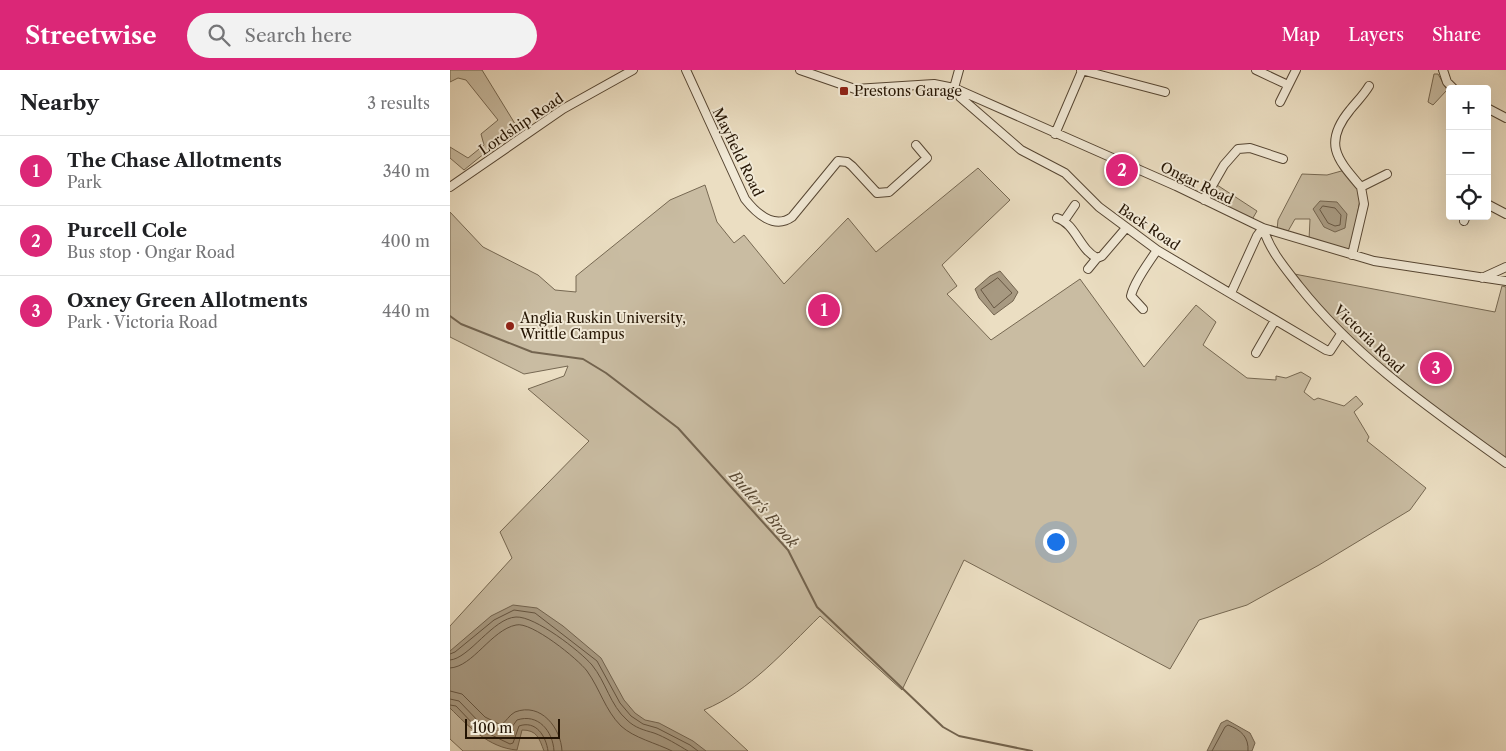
<!DOCTYPE html>
<meta charset="utf-8">
<style>
:root{--surface:#fff;--page:#f2f2f2;--text:#202124;--muted:#757577;--line:#e0e0e0;--accent:#db2777}
body{margin:0;font-family:"Libre Caslon Text",serif;background:var(--page);color:var(--text)}
.controls{position:absolute;right:15px;top:15px;display:grid;overflow:hidden;border-radius:5px;box-shadow:0 5px 20px #0002}
.controls button{width:45px;height:45px;display:grid;place-items:center;padding:0;border:0;border-bottom:1px solid var(--line);background:var(--surface);color:var(--text);font:25px sans-serif}
.scale{position:absolute;left:15px;bottom:12px;width:95px;box-sizing:border-box;padding-left:5px;border:2px solid #241403;border-top:0;font-size:14px;line-height:18px;white-space:nowrap;color:#241403;-webkit-text-stroke:4px #f2ead7;paint-order:stroke}
.you{position:absolute;left:605px;top:471px;width:18px;height:18px;margin:-12px;border:4px solid #fff;border-radius:50%;background:#1a73e8;box-shadow:0 0 0 8px #1a73e833}
.badge{display:grid;place-items:center;width:32px;height:32px;border-radius:50%;background:var(--accent);color:#fff;font-size:16px;font-weight:700}
.pin{position:absolute;translate:-50% -50%;border:2px solid #fff;box-shadow:0 1px 5px #0006}
.list{margin:0;padding:0;list-style:none}
h2{display:flex;justify-content:space-between;align-items:center;height:65px;margin:0;padding:0 20px;font-size:21px}
h2 small{font-size:16px;font-weight:400;color:var(--muted)}
.list li{display:grid;grid-template-columns:32px 1fr auto;gap:15px;align-items:center;box-sizing:border-box;height:70px;padding:0 20px;border-top:1px solid var(--line)}
.list b{display:block;font-size:19px;white-space:nowrap}
.list p{margin:0;font-size:16px;white-space:nowrap;color:var(--muted)}
.list em{font-size:16px;font-style:normal;color:var(--muted)}
.icon{flex:none;width:28px;height:28px;fill:none;stroke:currentColor;stroke-width:2;stroke-linecap:round;stroke-linejoin:round}
.map{position:relative;flex:none;width:1056px;height:681px;overflow:hidden}
header{display:flex;align-items:center;gap:30px;box-sizing:border-box;height:70px;padding:0 25px;background:var(--accent);color:#fff}
header strong{font-size:24px}
nav{display:flex;gap:28px;margin-inline-start:auto;font-size:18px}
.search{width:350px;height:45px;background:var(--page);display:flex;align-items:center;gap:12px;box-sizing:border-box;padding:0 18px;border-radius:28px;color:var(--muted);font-size:19px}
main{display:flex}
aside{flex:1;background:var(--surface)}
.map>svg:first-child{display:block}
</style>
<header>
<strong>Streetwise</strong>
<div class="search"><svg class="icon" aria-label="search" viewBox="0 0 24 24"><circle cx="10" cy="10" r="6"/><path d="M15 15l6 6"/></svg>Search here</div>
<nav><a>Map</a><a>Layers</a><a>Share</a></nav>
</header>
<main>
<aside>
<h2>Nearby<small>3 results</small></h2>
<ul class="list">
<li><span class="badge">1</span><div><b>The Chase Allotments</b><p>Park</p></div><em>340 m</em></li>
<li><span class="badge">2</span><div><b>Purcell Cole</b><p>Bus stop · Ongar Road</p></div><em>400 m</em></li>
<li><span class="badge">3</span><div><b>Oxney Green Allotments</b><p>Park · Victoria Road</p></div><em>440 m</em></li>
</ul>
</aside>
<div class="map">
<svg width="1056" height="681" viewBox="0 0 1056 681">
<rect width="100%" height="100%" fill="#ebdec2"/>
<filter id="stains"><feTurbulence type="fractalNoise" baseFrequency=".004" numOctaves="4"/><feColorMatrix values="0 0 0 0 .2 0 0 0 0 .09 0 0 0 0 .02 0 0 0 .5 -.17"/></filter>
<radialGradient id="worn" r=".72"><stop offset=".6" stop-color="#630" stop-opacity="0"/><stop offset="1" stop-color="#630" stop-opacity=".3"/></radialGradient>
<path fill="#c9bca2" stroke="#766852" d="M0 0H32L67 57 14 100 0 88V77L18 88 34 75 31 64 48 50 16 10 8 8 0 12Z
M984 4H988L997 20 983 35 978 32Z
M528 98 560 130 492 195 507 216 497 224 541 270 630 209 694 297 746 235 766 252 753 275 797 308 826 310V306L836 308 851 302 861 308 854 322 864 330 868 328 894 336 906 326 913 334 904 342 919 367 917 371 976 418 960 440 869 495 797 535 749 550 720 599 514 490 452 620 370 546C335 580 300 621 254 640L298 681H13L0 669V556L62 488 50 462 139 371 78 319 114 306 118 296 74 304 0 267V142L33 177 88 205 105 220 126 222V206L220 130 255 115 267 152 284 173 294 165 334 214 398 148 426 182Z
M895 100 911 123 901 183 859 170 860 149H845L837 163 827 160 828 150 852 104 877 105Z
M764 113 807 141 800 153 754 130Z
M839 203 1045 242 1052 216 1056 217V393L920 292Z"/>
<path fill="#a79981" stroke="#73644f" d="M870 131 887 132 897 144 895 158 885 162 874 157 863 139Z
M550 201 568 222 563 231 544 245 529 228 525 219 540 206Z
M63 535 87 538 113 556 151 588 174 630 185 643 195 650 209 653 243 671 256 681H94C89 668 87 660 72 660L67 680C39 678 18 656 0 638V581L41 546Z
M777 650 800 663 805 673 802 681H757L771 653Z"/>
<g fill="none" stroke-linecap="round" stroke-linejoin="round">
<path stroke="#665642" stroke-width="1" d="M873 136 885 138 891 145 890 155 885 156 878 153 870 140Z
M548 208 562 223 544 238 531 220Z
M0 584 5 582 44 550 64 540 85 543 147 591 170 633 181 646 193 654 207 658 240 675 248 681
M0 590C19 589 43 548 66 547 85 546 130 581 142 595 156 612 160 635 177 650 185 658 194 660 204 663 215 667 228 675 238 681
M0 598C23 597 41 560 66 555 81 551 128 589 137 601 150 619 155 640 171 656 184 668 206 673 222 681
M0 621 12 624 35 647 51 655C56 652 59 645 65 642 91 632 111 658 112 681
M0 629 9 631 30 653 56 665 67 650C88 643 103 661 104 681
M0 635 6 636 27 658 60 674 63 673 69 656C86 650 96 666 98 681
M762 681 775 657 778 655C791 660 799 667 798 681"/>
<path stroke="#73644f" stroke-width="2" d="M0 246 11 254 82 282 133 289 156 303 228 358 338 480 367 537 493 657 509 666 582 681"/>
<defs>
<path id="minor" d="M236 0 295 129C306 143 324 160 342 147L388 91 397 92 402 96 427 123 439 122 477 88 466 75
M350 0 405 19 484 14 504 18 726 116 813 158 924 191 1056 211
M631 0 715 22
M806 0 838 15
M993 0 997 12 1004 19
M504 18 509 0
M507 20 510 27 571 80 615 103 649 137 707 180 876 280 880 281 891 264
M830 32 846 0
M1037 38 1056 48
M605 64 632 1
M0 117 113 39 183 0
M911 117C888 90 872 74 900 40 907 31 913 26 919 16
M754 130 774 95 788 79 800 78 833 89
M1037 134 1056 144
M607 148C626 154 629 179 647 188L652 186 676 158
M614 151 625 135
M1014 151 1016 146
M813 158C820 181 835 198 849 216 907 289 981 339 1056 393
M902 185 914 134 911 117 937 104
M638 199 647 188
M1032 208 1056 197
M781 223 807 166 813 158
M693 239 681 226C684 212 698 194 707 180
M806 283 825 250"/>
</defs>
<use href="#minor" stroke="#564633" stroke-width="10"/>
<use href="#minor" stroke="#f2ead7" stroke-width="8"/>
</g>
<g fill="#8f2418" stroke="#f2ead7" stroke-width="2">
<rect x="389" y="16" width="10" height="10" rx="2.5"/>
<circle cx="60" cy="256" r="5"/>
</g>
<g text-anchor="middle" dominant-baseline="central" stroke-width="4" stroke-linejoin="round" paint-order="stroke">
<g font-size="14" fill="#241403" stroke="#f2ead7" text-anchor="start">
<text x="404" y="21">Prestons Garage</text>
<text x="70" y="248">Anglia Ruskin University,<tspan x="70" dy="16">Writtle Campus</tspan></text>
</g>
<g font-size="14" fill="#241403" stroke="#f2ead7">
<text transform="translate(71 54) rotate(-34)">Lordship Road</text>
<text transform="translate(288 82) rotate(64)">Mayfield Road</text>
<text transform="translate(747 113) rotate(26)">Ongar Road</text>
<text transform="translate(699 157) rotate(34)">Back Road</text>
<text transform="translate(919 269) rotate(44)">Victoria Road</text>
</g>
<g font-size="15" font-style="italic" fill="#584935" stroke="#f2ead7">
<text transform="translate(314 439) rotate(49)">Butler's Brook</text>
</g>
</g>
<rect width="100%" height="100%" filter="url(#stains)"/>
<rect width="100%" height="100%" fill="url(#worn)"/>
</svg>
<div class="controls">
<button>+</button>
<button>−</button>
<button><svg class="icon" aria-label="locate" viewBox="0 0 24 24"><circle cx="12" cy="12" r="6"/><path d="M12 2v4M12 18v4M2 12h4M18 12h4"/></svg></button>
</div>
<div class="scale">100 m</div>
<div class="you"></div>
<div class="pin badge" style="left:374px;top:240px">1</div>
<div class="pin badge" style="left:672px;top:100px">2</div>
<div class="pin badge" style="left:986px;top:298px">3</div>
</div>
</main>
